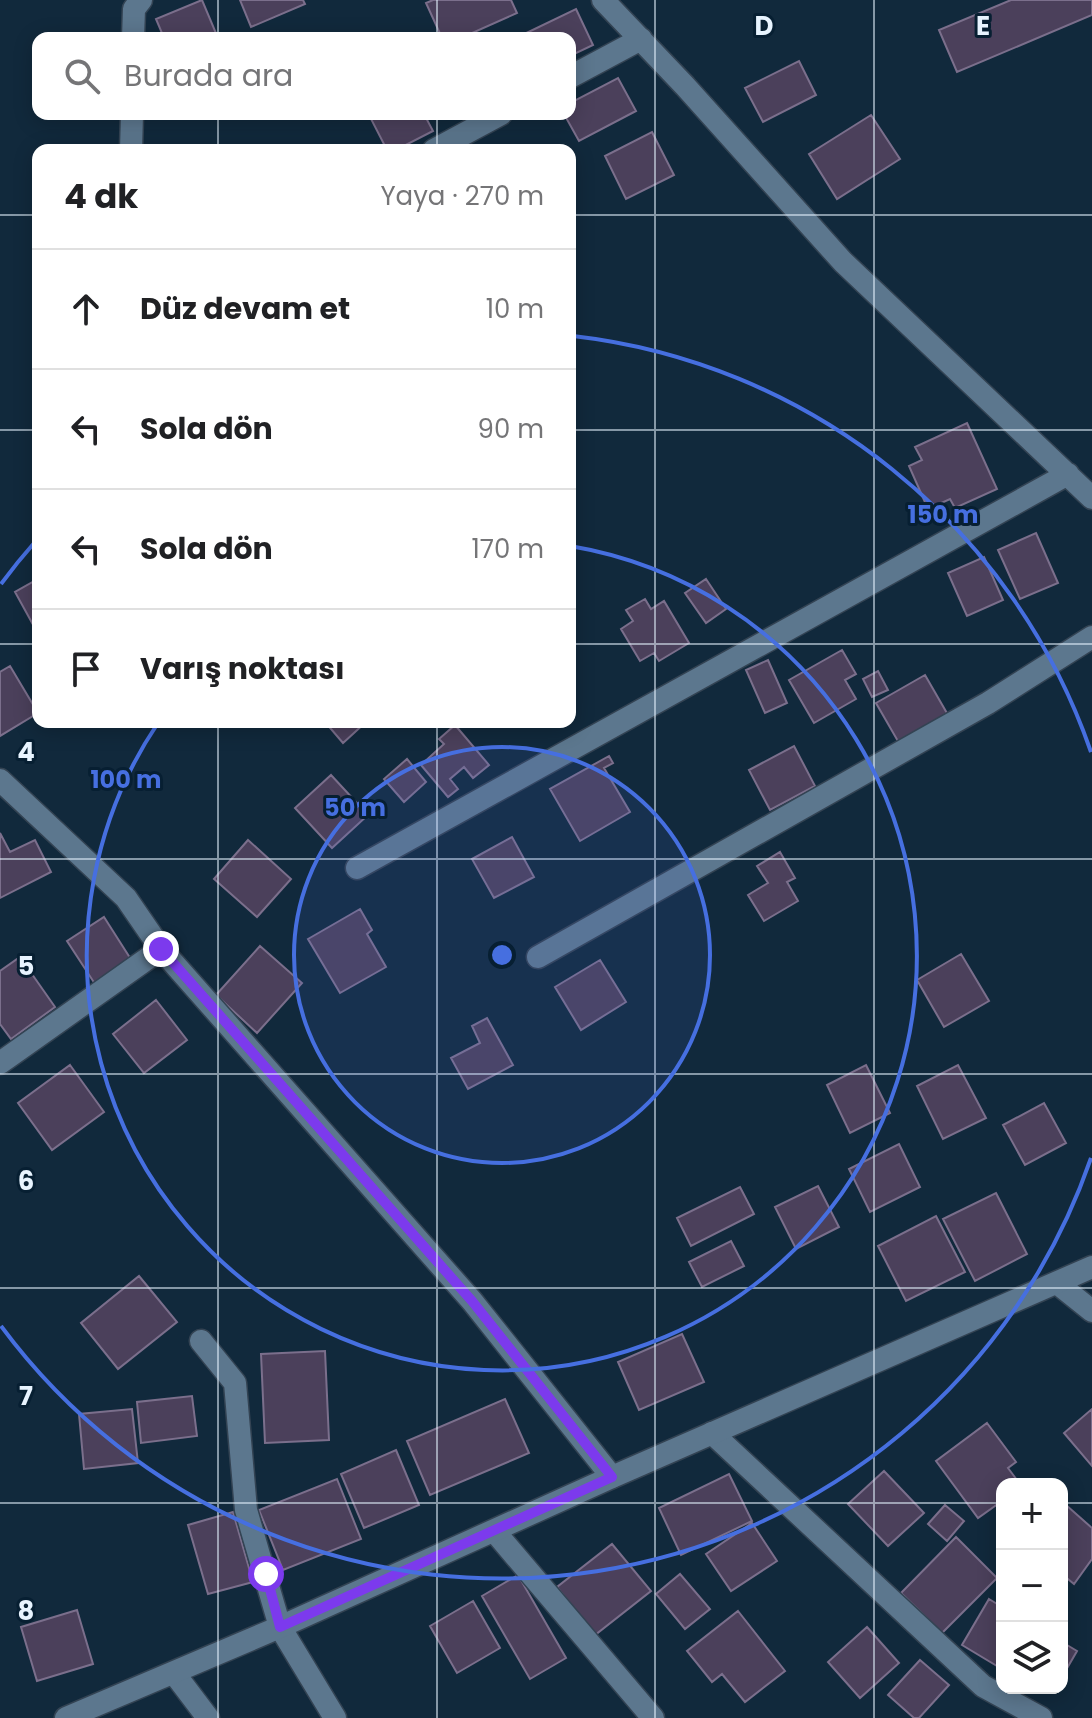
<!DOCTYPE html>
<html lang="tr">
<meta charset="utf-8">
<style>
:root{--surface:#fff;--page:#f6f6f6;--text:#202124;--muted:#757577;--line:#e0e0e0}
body{margin:0;font-family:Poppins,sans-serif;background:var(--page);color:var(--text)}
.controls{position:absolute;right:24px;bottom:24px;display:grid;overflow:hidden;border-radius:16px;box-shadow:0 4px 20px #0003}
.controls button{width:72px;height:72px;display:grid;place-items:center;padding:0;border:0;border-bottom:2px solid var(--line);background:var(--surface);color:var(--text);font:40px sans-serif}
.stop{position:absolute;width:24px;height:24px;margin:-18px;border:6px solid #7c3aed;border-radius:50%;background:#fff}
.stop.end{background:#7c3aed;border-color:#fff;box-shadow:0 2px 8px #0008}
.list{margin:0;padding:0;list-style:none}
h2{display:flex;justify-content:space-between;align-items:center;height:104px;margin:0;padding:0 32px;font-size:34px}
h2 small{font-size:26px;font-weight:400;color:var(--muted)}
.list li{display:grid;grid-template-columns:52px 1fr auto;gap:24px;align-items:center;box-sizing:border-box;height:120px;padding:0 32px;border-top:2px solid var(--line)}
.list b{display:block;font-size:30px;white-space:nowrap}
.list em{font-size:26px;font-style:normal;color:var(--muted)}
.icon{flex:none;width:44px;height:44px;fill:none;stroke:currentColor;stroke-width:2;stroke-linecap:round;stroke-linejoin:round}
.map{position:relative;flex:none;width:1092px;height:1718px;overflow:hidden}
.search{position:absolute;background:var(--surface);box-shadow:0 4px 20px #0003;left:32px;top:32px;width:544px;height:88px;display:flex;align-items:center;gap:20px;box-sizing:border-box;padding:0 28px;border-radius:16px;color:var(--muted);font-size:30px}
.panel{position:absolute;background:var(--surface);box-shadow:0 4px 20px #0003;left:32px;top:144px;width:544px;height:584px;border-radius:16px}
.map>svg:first-child{display:block}
</style>
<div class="map">
<svg width="1092" height="1718" viewBox="0 0 1092 1718">
<rect width="100%" height="100%" fill="#11293c"/>
<path fill="#4b405b" stroke="#7b6f8c" stroke-width="2" d="M202 0 218 38H164L156 19Z
M240 0H303L305 4 251 27Z
M433 0H511L517 13 461 38H442L426 3Z
M1011 0H1092V15L957 72 939 30Z
M576 9 593 45 570 56V38H516Z
M799 61 816 95 763 122 745 88Z
M618 78 636 111 579 141 564 114H570V103Z
M375 114H424L433 131 396 150H387L370 117Z
M871 115 900 159 837 199 809 154Z
M652 132 674 175 626 199 605 156Z
M967 423 997 489 955 508 950 499 928 509 909 466 922 460 915 447Z
M1036 533 1058 583 1020 599 998 550Z
M984 557 1003 600 967 616 948 573Z
M38 579V628L36 630 15 592Z
M706 579 726 609 706 623 685 593Z
M645 599 651 609 664 601 689 643 659 661 654 653 640 661 621 629 633 621 626 610Z
M842 650 856 674 845 680 856 699 814 723 789 680Z
M768 660 787 703 765 713 746 670Z
M10 666 38 713 0 736V672Z
M878 671 888 690 872 697 863 679Z
M925 675 948 715 899 743 876 703Z
M325 722H366L343 743Z
M455 725 489 765 473 778 464 767 450 779 458 789 448 797 421 765 444 744 439 739Z
M794 746 815 786 770 810 749 770Z
M609 756 613 763 604 768 630 812 580 841 550 789Z
M407 759 426 782 404 802 384 779Z
M331 775 368 815 332 848 295 808Z
M0 833 10 852 35 840 51 872 0 898Z
M512 837 534 877 494 898 472 859Z
M248 840 291 879 257 917 214 879Z
M780 852 795 878 787 882 798 901 764 921 748 895 768 883 757 866Z
M360 909 372 930 367 934 386 967 340 993 308 939Z
M104 917 132 961 95 984 67 941Z
M260 946 302 983 257 1033 216 995Z
M961 954 989 1001 944 1027 917 980Z
M20 957 55 1007 11 1039 0 1024V971Z
M600 960 626 1002 581 1030 555 987Z
M156 1000 187 1040 144 1073 113 1034Z
M487 1018 513 1065 468 1089 451 1058 480 1043 472 1026Z
M70 1065 104 1112 52 1150 18 1103Z
M866 1065 890 1113 850 1133 827 1085Z
M958 1065 986 1118 943 1139 917 1086Z
M1044 1103 1066 1143 1025 1165 1003 1125Z
M899 1144 920 1187 870 1212 849 1169Z
M818 1186 839 1227 796 1249 775 1207Z
M740 1187 754 1214 691 1246 677 1218Z
M996 1193 1027 1254 975 1281 943 1219Z
M936 1216 965 1272 906 1301 878 1246Z
M731 1241 744 1266 702 1287 689 1262Z
M139 1276 177 1322 118 1369 81 1323Z
M682 1334 704 1382 639 1410 618 1362Z
M325 1351 329 1440 265 1443 261 1354Z
M192 1396 197 1436 141 1443 137 1402Z
M505 1399 529 1453 430 1495 407 1441Z
M132 1409 138 1463 84 1469 79 1414Z
M1092 1409V1466L1064 1433Z
M987 1423 1016 1462 1008 1468 1020 1484H1002V1501L978 1518 936 1461Z
M396 1450 419 1505 364 1528 341 1474Z
M884 1471 924 1513 888 1546 848 1504Z
M729 1474 752 1521 681 1555 659 1508Z
M337 1479 361 1539 283 1570 259 1510Z
M945 1505 964 1521 947 1541 928 1524Z
M1066 1505 1092 1528V1559L1074 1584 1062 1574V1510Z
M233 1512 253 1582 208 1594 188 1525Z
M752 1523 777 1561 731 1591 706 1554Z
M956 1537 997 1578 942 1633 901 1593Z
M612 1544 651 1591 595 1635 557 1587Z
M680 1574 710 1609 685 1629 656 1594Z
M518 1575 566 1658 530 1679 482 1596Z
M989 1599 1002 1607V1669L962 1645Z
M473 1601 500 1648 457 1673 430 1626Z
M77 1610 93 1664 37 1681 21 1627Z
M738 1611 785 1671 745 1702 722 1674 712 1682 687 1651Z
M867 1627 899 1663 860 1698 828 1662Z
M1062 1642 1077 1651 1062 1677Z
M920 1660 949 1685 919 1718H914L888 1695Z"/>
<g fill="none" stroke-linecap="round" stroke-linejoin="round">
<defs>
<path id="minor" d="M603 0 685 86 843 262 1092 498
M133 38 134 9 141 0
M570 77 641 39
M131 150 132 114
M434 150 501 114
M0 780 126 898 161 949 472 1301 612 1477
M357 868 1068 474
M538 957 988 703 1092 637
M0 1063 161 949
M1057 1283 1092 1311
M201 1341 235 1383 246 1510 280 1627 335 1718
M712 1433 983 1686 1041 1718
M495 1532 653 1718
M174 1673 208 1718"/>
<path id="tertiary" d="M66 1718 280 1627 612 1477 1092 1267"/>
</defs>
<use href="#minor" stroke="#334353" stroke-width="25"/>
<use href="#tertiary" stroke="#334353" stroke-width="25"/>
<use href="#minor" stroke="#5c778e" stroke-width="22"/>
<use href="#tertiary" stroke="#5c778e" stroke-width="22"/>
</g>
<g fill="none" stroke-linecap="round" stroke-linejoin="round">
<path stroke="#7c3aed" stroke-width="10" d="M161 949 472 1301 612 1477 280 1627 266 1574"/>
</g>
<path fill="none" stroke="#e8f4ff" stroke-width="2" stroke-opacity="0.55" d="M218 0V38M437 0V38M655 0V1718M874 0V1718M218 114V150M437 114V150M0 215H38M570 215H1092M0 430H38M570 430H1092M0 644H38M570 644H1092M218 722V1718M437 722V1718M0 859H1092M0 1074H1092M0 1288H1092M0 1503H1002M1062 1503H1092"/>
<circle cx="502" cy="955" r="208" fill="#466fe0" fill-opacity=".12"/>
<g fill="none" stroke="#466fe0" stroke-width="4">
<circle cx="502" cy="955" r="208"/>
<path d="M570 546A415 415 0 1 1 158 723"/>
<path d="M1091 1158A623 623 0 0 1 1 1326M1 584A623 623 0 0 1 35 542M573 336A623 623 0 0 1 1091 752"/>
</g>
<g font-size="26" text-anchor="middle" font-weight="bold" fill="#e8f4ff" stroke="#071f32" stroke-width="6" stroke-linejoin="round" paint-order="stroke">
<text x="764" y="35">D</text>
<text x="983" y="35">E</text>
<text x="26" y="761">4</text>
<text x="26" y="975">5</text>
<text x="26" y="1190">6</text>
<text x="26" y="1405">7</text>
<text x="26" y="1620">8</text>
</g>
<circle cx="502" cy="955" r="12" fill="#466fe0" stroke="#071f32" stroke-width="4"/>
<g font-size="24" text-anchor="middle" font-weight="bold" fill="#466fe0" stroke="#071f32" stroke-width="6" stroke-linejoin="round" paint-order="stroke">
<text x="943" y="523">150 m</text>
<text x="126" y="788">100 m</text>
<text x="355" y="816">50 m</text>
</g>
</svg>
<div class="controls">
<button>+</button>
<button>−</button>
<button><svg class="icon" aria-label="layers" viewBox="0 0 24 24"><path d="M12 4l9 5-9 5-9-5zM3 14l9 5 9-5"/></svg></button>
</div>
<div class="stop" style="left:266px;top:1574px"></div>
<div class="stop end" style="left:161px;top:949px"></div>
<div class="search"><svg class="icon" aria-label="search" viewBox="0 0 24 24"><circle cx="10" cy="10" r="6"/><path d="M15 15l6 6"/></svg>Burada ara</div>
<section class="panel">
<h2>4 dk<small>Yaya · 270 m</small></h2>
<ul class="list">
<li><svg class="icon" aria-label="ahead" viewBox="0 0 24 24"><path d="M12 20V5M6 11l6-6 6 6"/></svg><div><b>Düz devam et</b></div><em>10 m</em></li>
<li><svg class="icon" aria-label="left" viewBox="0 0 24 24"><path d="M17 20v-9H6M10 6l-5 5 5 5"/></svg><div><b>Sola dön</b></div><em>90 m</em></li>
<li><svg class="icon" aria-label="left" viewBox="0 0 24 24"><path d="M17 20v-9H6M10 6l-5 5 5 5"/></svg><div><b>Sola dön</b></div><em>170 m</em></li>
<li><svg class="icon" aria-label="arrive" viewBox="0 0 24 24"><path d="M6 21V4h12l-3 4 3 4H6"/></svg><div><b>Varış noktası</b></div></li>
</ul>
</section>
</div>
